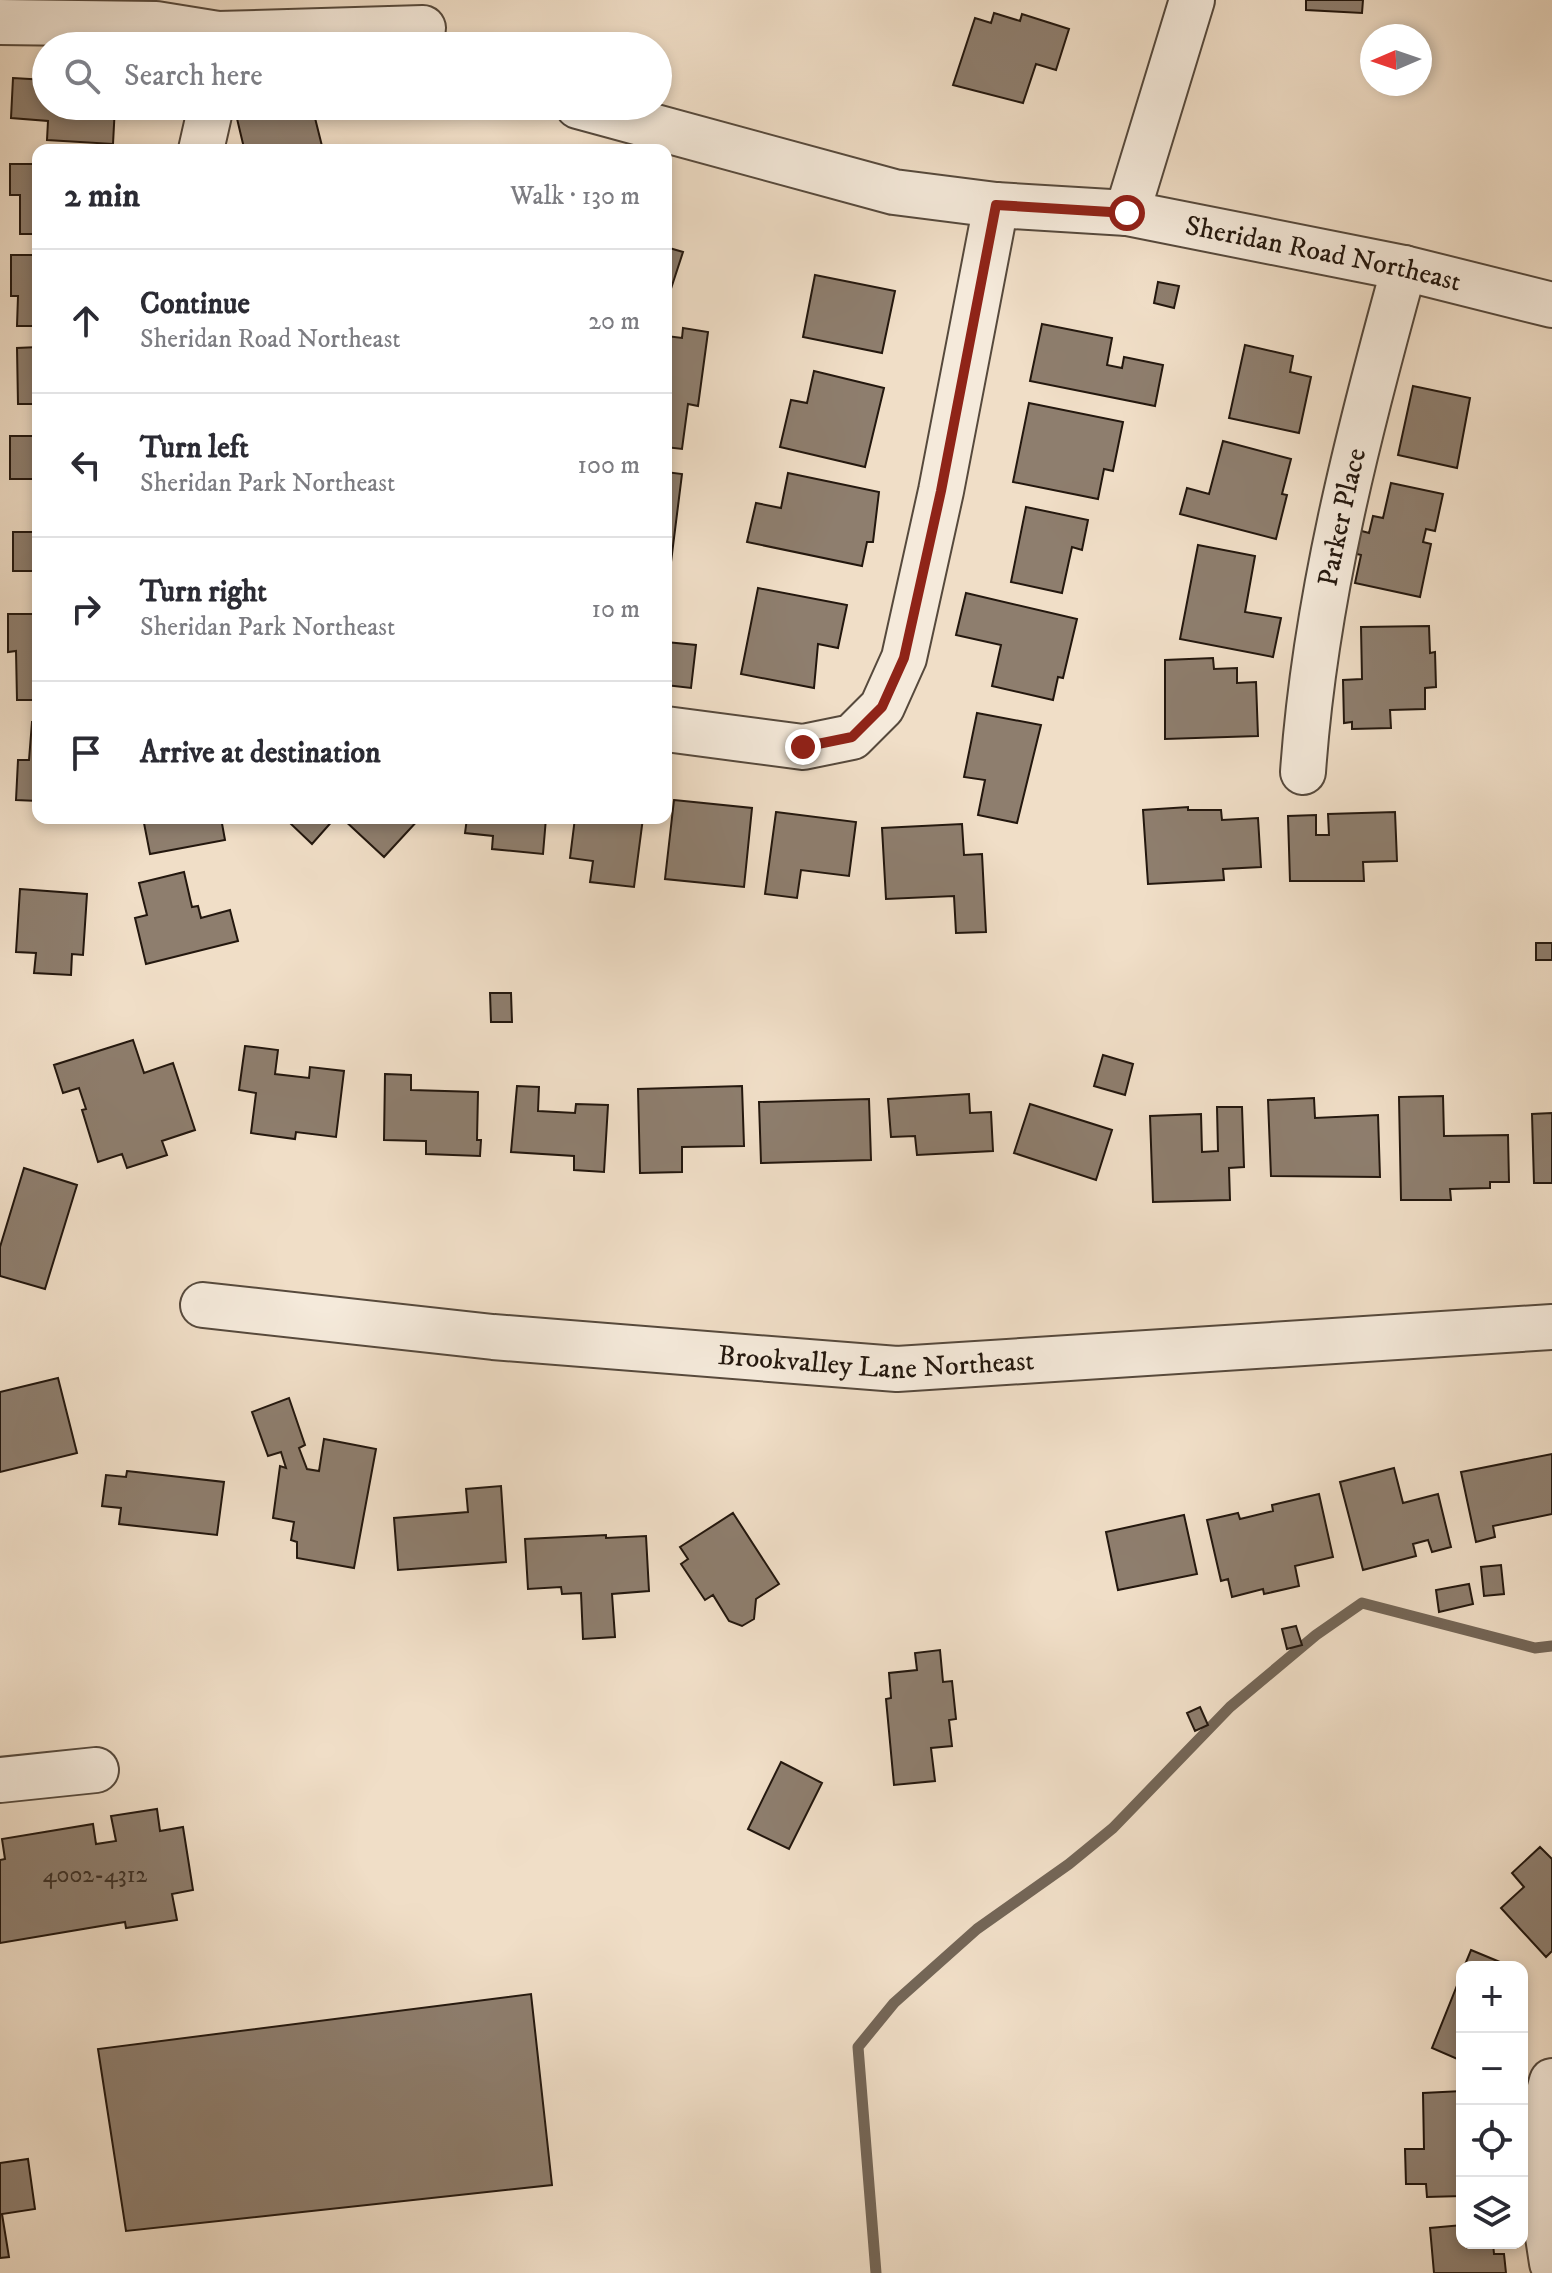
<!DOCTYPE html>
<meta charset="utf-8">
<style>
:root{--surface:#fff;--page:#f2f2f3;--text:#2b2b33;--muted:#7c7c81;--line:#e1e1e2}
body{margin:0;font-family:"IM FELL DW Pica",serif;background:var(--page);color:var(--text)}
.controls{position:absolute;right:24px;bottom:24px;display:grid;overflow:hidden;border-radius:16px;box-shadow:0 4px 12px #0003}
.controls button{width:72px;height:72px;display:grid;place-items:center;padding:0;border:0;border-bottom:2px solid var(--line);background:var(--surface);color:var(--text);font:40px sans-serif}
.compass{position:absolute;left:1360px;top:24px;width:72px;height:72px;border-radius:50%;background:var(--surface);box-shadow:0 4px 12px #0003;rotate:268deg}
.stop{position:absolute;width:24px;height:24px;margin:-18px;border:6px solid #8f2418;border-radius:50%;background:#fff}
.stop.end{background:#8f2418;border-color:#fff;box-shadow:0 2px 8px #0008}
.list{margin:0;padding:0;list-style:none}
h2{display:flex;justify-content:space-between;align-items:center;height:104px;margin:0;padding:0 32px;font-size:34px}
h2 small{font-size:26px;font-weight:400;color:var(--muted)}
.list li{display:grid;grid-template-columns:52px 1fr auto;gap:24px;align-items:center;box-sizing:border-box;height:144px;padding:0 32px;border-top:2px solid var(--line)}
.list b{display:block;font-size:30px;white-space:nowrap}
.list p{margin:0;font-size:26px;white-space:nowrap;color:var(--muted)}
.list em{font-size:26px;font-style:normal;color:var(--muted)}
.icon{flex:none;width:44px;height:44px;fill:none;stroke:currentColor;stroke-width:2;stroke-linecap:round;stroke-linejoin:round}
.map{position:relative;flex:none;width:1552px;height:2273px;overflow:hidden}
.search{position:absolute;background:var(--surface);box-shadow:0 4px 12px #0003;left:32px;top:32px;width:640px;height:88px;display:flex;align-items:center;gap:20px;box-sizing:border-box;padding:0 28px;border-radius:44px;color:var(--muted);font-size:30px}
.panel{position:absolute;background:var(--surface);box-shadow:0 4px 12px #0003;left:32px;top:144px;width:640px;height:680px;border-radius:16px}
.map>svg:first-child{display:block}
</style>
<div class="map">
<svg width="1552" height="2273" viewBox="0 0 1552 2273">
<rect width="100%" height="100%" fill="#f0dec7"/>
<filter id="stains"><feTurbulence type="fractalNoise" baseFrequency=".0025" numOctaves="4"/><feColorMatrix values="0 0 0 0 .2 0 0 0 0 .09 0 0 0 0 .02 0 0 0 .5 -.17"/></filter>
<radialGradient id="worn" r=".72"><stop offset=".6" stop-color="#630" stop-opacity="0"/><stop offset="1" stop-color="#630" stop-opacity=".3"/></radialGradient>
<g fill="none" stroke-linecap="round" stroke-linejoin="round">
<path stroke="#746657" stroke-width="11" d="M876 2273 858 2047 894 2003 977 1929 1069 1864 1113 1828 1230 1707 1316 1635 1362 1603 1535 1648 1552 1646"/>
</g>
<path fill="#8e7e6e" stroke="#23170e" stroke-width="2" d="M1306 0H1363L1362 13 1306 10Z
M994 13 1020 21 1022 14 1069 29 1056 70 1036 64 1023 103 953 85 975 18 991 23Z
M13 78 46 80V106H115L113 144 47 140 48 121 11 118Z
M234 106H312L323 150H237L244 148Z
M10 164H38V234H20V195H10Z
M666 247 683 252 666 304Z
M11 255H38V326H17L18 296H11Z
M815 275 895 291 882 353 803 337Z
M1158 282 1179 286 1174 308 1154 303Z
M1042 324 1112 338 1107 365 1122 368 1124 357 1163 365 1155 406 1030 381Z
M683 328 708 332 698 406 688 404 682 449 666 447V336L682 338Z
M1245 345 1293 356 1290 372 1311 377 1299 433 1229 418Z
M38 347V404H18L17 348Z
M814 371 884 388 865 467 780 447 791 400 807 403Z
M1413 386 1470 398 1457 468 1398 455Z
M1029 403 1123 422 1113 471 1104 469 1098 499 1013 482Z
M10 436H38V509H33V479H10Z
M1223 441 1291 459 1282 494 1287 495 1276 539 1180 514 1187 488 1209 494Z
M666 472 682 474 671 562 666 561Z
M788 473 879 492 873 542H867L862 566 747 542 756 503 781 508Z
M1391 483 1443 494 1435 531 1426 529 1423 542 1431 544 1420 597 1355 583 1361 555 1353 553 1358 530 1369 533 1373 516 1383 518Z
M1026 507 1088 520 1082 550 1072 547 1062 593 1011 582Z
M13 532H38V571H13Z
M1198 545 1255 556 1245 612 1281 618 1273 657 1180 639Z
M758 588 847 605 838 648 818 644 814 688 741 674Z
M966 593 1077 619 1063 678 1058 677 1053 700 992 686 1001 645 956 635Z
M8 614H38V700H17L16 651 8 652Z
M1429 626 1430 653 1435 652 1436 687 1425 688V709L1390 710 1391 728 1352 729V722L1344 723 1343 680 1362 679 1361 627Z
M666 642 696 645 691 688 666 685Z
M1213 658 1214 669 1237 668V683L1256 682 1258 736 1165 739V660Z
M977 713 1041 725 1017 823 978 815 985 780 964 777Z
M32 722H38V801L16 800 18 760H29Z
M674 800 752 808 744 887 665 879Z
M1188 807V810H1221L1222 820 1258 818 1261 867 1223 869 1224 880 1148 884 1143 810Z
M776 812 856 822 849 876 801 870 797 898 765 894Z
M1395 812 1397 861 1363 862 1364 881H1290L1288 816 1316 815V835H1329L1328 814Z
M143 818H221L225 840 150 854Z
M296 818H335L312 844 291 824Z
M342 818H420L384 857Z
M467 818H546L543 854 492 849 493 836 465 833Z
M575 818H643L634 887 590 882 593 861 570 858Z
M962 824 964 855 982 854 986 932 956 933 954 896 886 899 882 828Z
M184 872 192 907 198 906 201 918 230 910 238 941 146 964 135 918 147 915 139 883Z
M20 889 87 894 83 955 72 954 71 975 34 973 36 953 16 952Z
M1536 943H1552V960H1536Z
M490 993H511L512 1022H491Z
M133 1040 144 1073 173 1063 195 1130 162 1141 167 1155 127 1168 122 1154 98 1162 82 1110 86 1109 79 1088 63 1093 54 1065Z
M245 1046 278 1050 275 1074 309 1078 310 1067 344 1071 336 1137 296 1132 295 1139 251 1133 256 1093 239 1090Z
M1103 1055 1133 1064 1125 1095 1094 1086Z
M385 1074 411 1075V1090L478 1092 477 1140H481L480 1156 426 1154V1141L384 1140Z
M517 1086 539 1087 538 1111 575 1113 576 1104 608 1105 604 1172 574 1170V1156L511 1152Z
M742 1086 744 1146 682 1147V1172L640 1173 638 1089Z
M969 1094 970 1113 991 1112 993 1151 917 1155 915 1136 891 1137 888 1099Z
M1443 1096 1444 1136 1508 1135 1509 1182H1490V1188L1450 1189 1451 1200H1401L1399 1097Z
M1314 1098 1315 1118 1378 1115 1380 1177 1271 1176 1268 1100Z
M869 1099 871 1160 761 1163 759 1102Z
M1030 1104 1112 1130 1096 1180 1014 1153Z
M1217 1107H1242L1244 1167 1229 1168 1230 1200 1153 1202 1150 1116 1201 1114 1202 1152 1218 1151Z
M1552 1113V1183H1534L1532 1114Z
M24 1168 77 1185 45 1289 0 1276V1247Z
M58 1378 77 1453 0 1472V1392Z
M289 1398 305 1445 299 1448 307 1469 319 1471 324 1439 376 1449 354 1568 297 1558V1542L291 1540 294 1522 273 1518 280 1466 286 1468 281 1452 268 1456 252 1412Z
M1552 1454V1514L1493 1526 1495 1537 1476 1542 1461 1472Z
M1394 1468 1403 1503 1438 1494 1451 1547 1432 1552 1428 1540 1413 1544 1416 1556 1363 1570 1340 1482Z
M127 1471 224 1482 217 1535 119 1524 121 1508 102 1506 106 1475 126 1477Z
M501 1486 506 1562 398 1570 394 1518 468 1512 466 1489Z
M1319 1494 1333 1557 1295 1566 1299 1586 1264 1594 1263 1589 1232 1597 1228 1579 1221 1581 1207 1520 1238 1513 1240 1519 1273 1511 1272 1505Z
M733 1513 779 1584 756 1599 754 1619 742 1626 729 1621 713 1595 705 1600 681 1564 688 1559 680 1547Z
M1184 1515 1197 1574 1118 1590 1106 1532Z
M606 1535V1538L646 1536 649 1591 612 1594 615 1637 583 1639 581 1593 562 1594 561 1587 528 1589 525 1539Z
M1501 1565 1504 1594 1484 1596 1481 1567Z
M1469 1584 1473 1604 1439 1612 1436 1590Z
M1296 1626 1302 1645 1287 1649 1282 1629Z
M940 1650 943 1682 952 1681 956 1719 949 1720 952 1746 931 1748 935 1781 894 1785 886 1699 891 1698 889 1673 917 1670 915 1653Z
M1200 1707 1208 1725 1195 1731 1187 1713Z
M781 1762 822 1783 789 1849 748 1829Z
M157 1809 160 1831 183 1827 193 1890 172 1894 177 1920 126 1928 125 1922 0 1943V1860L5 1859 2 1839 93 1824 96 1844 116 1841 111 1816Z
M1540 1847 1552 1859V1951L1546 1957 1501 1908 1524 1887 1512 1873Z
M1471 1950 1512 1967H1464Z
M1462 1973V2061L1432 2048Z
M531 1994 552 2185 126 2231 98 2049Z
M1462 2091V2196L1427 2197 1426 2184H1406L1405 2149H1424L1423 2093Z
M28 2159 35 2209 2 2214 9 2257 0 2258V2163Z
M1462 2225V2243H1493L1494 2254H1504L1506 2273H1434L1430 2228Z"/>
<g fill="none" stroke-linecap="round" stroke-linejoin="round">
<defs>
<g id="minor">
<path d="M0 22 156 24 218 34 423 28"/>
<path id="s1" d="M578 106 894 192 996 205 1127 213 1404 268 1552 305"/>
<path d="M201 150 211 106"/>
<path d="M1127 213 1192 0"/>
<path d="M666 729 803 747 852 737 882 707 904 658 941 491 996 205"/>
<path id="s2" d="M1303 772C1315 601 1358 434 1404 268"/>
<path id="s3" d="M203 1305 493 1337 897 1369 1552 1327"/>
<path d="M0 1780 96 1770"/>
<path d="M1552 2081 1547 2099 1545 2217 1552 2263"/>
</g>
</defs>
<use href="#minor" stroke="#56493c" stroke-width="48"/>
<use href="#minor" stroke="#f5eadb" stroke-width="44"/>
</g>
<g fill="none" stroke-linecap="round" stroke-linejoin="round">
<path stroke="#8f2418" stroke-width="10" d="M803 747 852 737 882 707 904 658 941 491 996 205 1127 213"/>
</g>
<g text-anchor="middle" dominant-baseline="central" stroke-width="7" stroke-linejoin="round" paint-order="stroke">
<g font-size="24" fill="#3e3126">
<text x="95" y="1875">4002-4312</text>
</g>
<g font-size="28" fill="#23170e" stroke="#f5eadb">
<text stroke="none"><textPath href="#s1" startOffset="762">Sheridan Road Northeast</textPath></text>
<text stroke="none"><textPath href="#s2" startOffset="258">Parker Place</textPath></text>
<text stroke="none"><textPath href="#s3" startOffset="676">Brookvalley Lane Northeast</textPath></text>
</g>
</g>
<rect width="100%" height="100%" filter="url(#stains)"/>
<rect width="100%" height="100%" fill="url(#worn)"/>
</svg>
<div class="controls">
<button>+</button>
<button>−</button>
<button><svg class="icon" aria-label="locate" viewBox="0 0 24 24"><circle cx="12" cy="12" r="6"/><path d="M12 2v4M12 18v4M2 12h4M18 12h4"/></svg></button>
<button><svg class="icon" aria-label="layers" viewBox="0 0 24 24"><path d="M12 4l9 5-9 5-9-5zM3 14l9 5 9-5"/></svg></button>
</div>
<svg class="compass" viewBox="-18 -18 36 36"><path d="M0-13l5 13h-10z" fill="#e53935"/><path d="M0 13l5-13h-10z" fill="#7c7c81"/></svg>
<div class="stop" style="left:1127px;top:213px"></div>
<div class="stop end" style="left:803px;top:747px"></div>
<div class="search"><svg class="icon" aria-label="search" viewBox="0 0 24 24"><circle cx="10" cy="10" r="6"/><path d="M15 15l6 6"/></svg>Search here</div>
<section class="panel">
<h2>2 min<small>Walk · 130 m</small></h2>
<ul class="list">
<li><svg class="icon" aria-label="ahead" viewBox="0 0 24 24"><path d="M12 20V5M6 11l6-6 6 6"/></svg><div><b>Continue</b><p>Sheridan Road Northeast</p></div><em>20 m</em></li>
<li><svg class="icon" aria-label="left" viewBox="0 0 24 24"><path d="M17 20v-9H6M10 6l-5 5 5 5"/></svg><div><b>Turn left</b><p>Sheridan Park Northeast</p></div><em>100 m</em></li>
<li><svg class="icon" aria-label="right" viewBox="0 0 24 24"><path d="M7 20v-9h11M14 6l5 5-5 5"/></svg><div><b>Turn right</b><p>Sheridan Park Northeast</p></div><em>10 m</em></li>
<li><svg class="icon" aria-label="arrive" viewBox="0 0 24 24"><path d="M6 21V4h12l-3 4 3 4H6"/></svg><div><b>Arrive at destination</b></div></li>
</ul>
</section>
</div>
